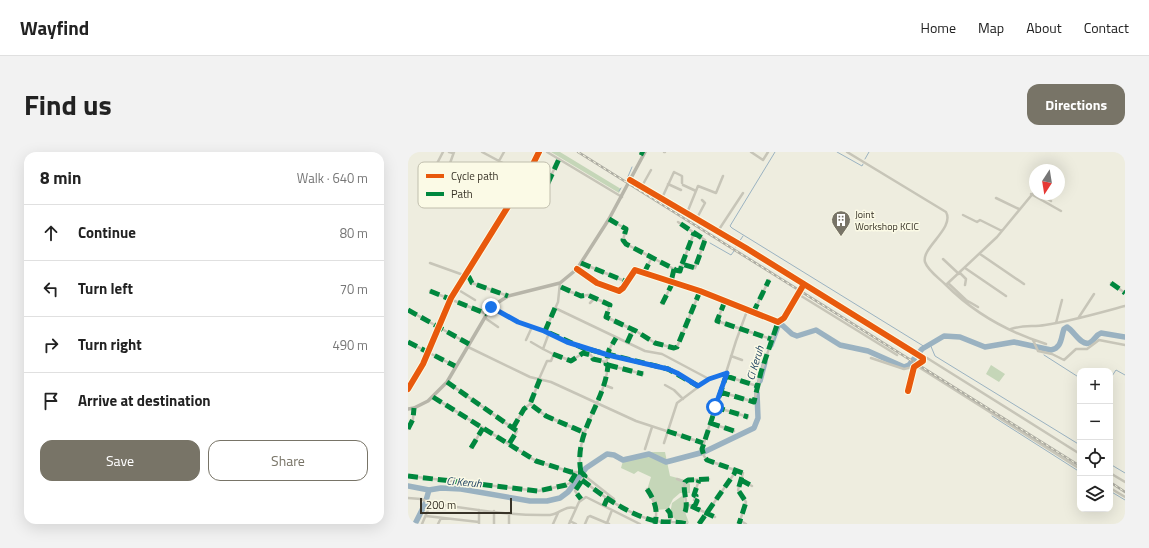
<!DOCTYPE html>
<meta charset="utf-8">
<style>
:root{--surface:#fff;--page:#f2f2f2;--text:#222;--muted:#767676;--line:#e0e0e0;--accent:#787467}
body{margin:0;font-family:"Titillium Web",sans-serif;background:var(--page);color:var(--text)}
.controls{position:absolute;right:12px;bottom:12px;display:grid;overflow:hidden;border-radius:8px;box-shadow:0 4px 16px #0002}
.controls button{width:36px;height:36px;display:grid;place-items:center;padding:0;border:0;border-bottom:1px solid var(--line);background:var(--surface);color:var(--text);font:20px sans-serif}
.compass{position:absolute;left:621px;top:12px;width:36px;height:36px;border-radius:50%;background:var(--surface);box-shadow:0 4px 16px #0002;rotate:192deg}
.scale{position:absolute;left:12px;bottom:10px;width:92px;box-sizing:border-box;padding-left:4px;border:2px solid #383327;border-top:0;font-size:11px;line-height:14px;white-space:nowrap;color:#383327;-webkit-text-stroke:3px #fbfae6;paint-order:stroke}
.stop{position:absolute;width:12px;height:12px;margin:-9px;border:3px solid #1a73e8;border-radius:50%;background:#fff}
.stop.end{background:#1a73e8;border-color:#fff;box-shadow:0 1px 4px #0008}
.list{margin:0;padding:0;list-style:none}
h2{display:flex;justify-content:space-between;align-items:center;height:52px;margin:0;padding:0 16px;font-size:17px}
h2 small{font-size:13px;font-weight:400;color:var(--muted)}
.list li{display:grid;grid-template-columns:26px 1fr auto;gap:12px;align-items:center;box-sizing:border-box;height:56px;padding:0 16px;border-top:1px solid var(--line)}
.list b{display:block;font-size:15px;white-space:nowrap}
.list em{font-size:13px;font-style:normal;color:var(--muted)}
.actions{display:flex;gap:8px;padding:12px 16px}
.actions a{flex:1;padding:9px 0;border:1px solid var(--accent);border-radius:12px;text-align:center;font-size:14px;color:var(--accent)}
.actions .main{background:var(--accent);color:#fff}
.icon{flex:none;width:22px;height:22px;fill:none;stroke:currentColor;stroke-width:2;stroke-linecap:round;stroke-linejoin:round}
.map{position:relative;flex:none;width:717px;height:372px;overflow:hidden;border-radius:12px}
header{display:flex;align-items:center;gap:24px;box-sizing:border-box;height:56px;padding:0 20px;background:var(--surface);border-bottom:1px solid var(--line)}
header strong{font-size:19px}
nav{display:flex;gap:22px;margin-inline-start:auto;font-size:14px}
.intro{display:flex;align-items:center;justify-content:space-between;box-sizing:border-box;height:96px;padding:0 24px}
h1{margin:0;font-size:28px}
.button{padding:10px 18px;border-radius:12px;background:var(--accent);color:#fff;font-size:14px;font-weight:700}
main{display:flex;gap:24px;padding:0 24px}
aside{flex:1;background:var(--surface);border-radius:12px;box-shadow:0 4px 16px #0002}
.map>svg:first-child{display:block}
</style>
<header>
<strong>Wayfind</strong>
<nav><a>Home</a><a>Map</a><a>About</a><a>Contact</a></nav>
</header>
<div class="intro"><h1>Find us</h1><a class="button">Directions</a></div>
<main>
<aside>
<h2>8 min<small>Walk · 640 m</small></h2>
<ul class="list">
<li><svg class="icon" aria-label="ahead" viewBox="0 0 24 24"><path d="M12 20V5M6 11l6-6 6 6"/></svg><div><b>Continue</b></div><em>80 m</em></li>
<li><svg class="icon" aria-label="left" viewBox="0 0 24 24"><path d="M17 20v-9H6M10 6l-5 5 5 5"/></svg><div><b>Turn left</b></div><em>70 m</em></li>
<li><svg class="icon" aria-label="right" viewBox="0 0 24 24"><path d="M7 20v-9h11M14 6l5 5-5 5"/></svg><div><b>Turn right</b></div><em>490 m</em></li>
<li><svg class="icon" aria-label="arrive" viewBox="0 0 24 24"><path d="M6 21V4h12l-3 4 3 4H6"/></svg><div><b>Arrive at destination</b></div></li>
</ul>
<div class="actions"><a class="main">Save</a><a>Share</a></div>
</aside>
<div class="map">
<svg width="717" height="372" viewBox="0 0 717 372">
<rect width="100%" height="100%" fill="#eeeddf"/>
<path fill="#c5d6b8" d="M143 0H152L213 37 211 41Z
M583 213 597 222 591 230 578 222Z
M243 300H257L262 324 277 328 282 332V341H272L265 347 260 357 248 358 239 338 243 325 230 319 226 322 213 316 216 305 235 303Z
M274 344 276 346 277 360 281 371 269 369 262 362 264 351Z"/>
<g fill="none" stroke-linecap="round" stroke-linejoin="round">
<path stroke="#9ab2c1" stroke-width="1" d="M367 0 322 74 324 76 517 195
M429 0 454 14 455 12
M457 7 461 0
M219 27 224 15
M211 39 213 36
M331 90 335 84
M302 91 323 103 326 99
M328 95 329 93
M522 192 527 204 672 293
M636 199V196
M636 203 672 226
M702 227 708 218 717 223
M584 264 672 320
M702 312 717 321
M702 339 717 348"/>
<path stroke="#9ab2c1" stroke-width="5.5" d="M363 193 370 174 373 172 384 182 389 184 408 178 432 193 460 199 496 215 501 213 514 197 536 184 552 185 577 195 606 190 643 198C654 196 653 185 656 177L659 175C666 179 673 194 681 191 687 189 687 183 693 181L717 185
M352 229 357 210
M0 334 21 338 33 336 53 337 122 349H139L152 346 160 340 178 316 199 302 206 303 215 308 241 302 258 310 262 309 296 300 346 276 350 266 349 241
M7 372 17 352 21 338"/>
<path stroke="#c7c5b8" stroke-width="2.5" d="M35 0 23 23 36 28 46 0
M41 0 45 1
M74 0 119 24
M139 0 214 45
M232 0 236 2
M256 0H257
M343 0 355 8 360 0
M439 0 538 60C547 76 513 96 517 110 520 119 531 126 538 133L540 131 558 148 570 155
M91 9 96 0
M122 18 140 31 134 42
M222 28 338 96 515 206V209L506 215 500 239
M140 30 151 7
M260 32 273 38
M275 33 288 39
M234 34 243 18
M623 42 653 59
M632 42 643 49
M254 46 266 20 274 24V31
M588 46 611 57
M279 61 290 34 308 41 315 24
M555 63 569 70 572 68 594 79
M289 66 297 51 294 48
M201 67 218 77 215 88 218 92 266 117 263 130
M310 79 335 41
M572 102 616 132
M535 107 551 122
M22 111 61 125 64 131 100 144
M173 111 219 130
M274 112 286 81
M557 116 598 144
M169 117 189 131 211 139 215 136 227 118 292 139 370 170 376 166 396 132
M267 118 272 119 274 112 287 116 297 88 270 70
M236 121 244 105
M552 121 558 127 557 133
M152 131 150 150 137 179 175 196 260 217 290 234
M540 131 589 85 627 39
M703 131 717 141
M538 133C566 161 600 180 638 192
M153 136 173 144 180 143 202 153 198 165 228 179 247 191 266 196 269 195 292 139
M49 137 67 148
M22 139 79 162
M390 142 489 203
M317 149 309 169 363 187
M182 151 186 147
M254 152 265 130
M83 155 110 170 124 175 118 188
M147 156 237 199 254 202 301 227
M0 158 61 192
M345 161 361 128
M671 165 686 142
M77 166 90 175
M648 171 654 148
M124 175 136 179
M603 177C614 173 626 175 637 173 664 169 691 161 717 154
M625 188 630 199 644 202 656 208 668 197H679L691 188 717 193
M0 190 47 214
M123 190 135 197 141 181
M219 191 225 178
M60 195 122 225 143 230 228 269 295 291
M135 197 145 202
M151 204 163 209 175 201 183 203 185 207 198 210
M323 204 334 208
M463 206 496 217 505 215
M515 206H519L672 302
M200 213 235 222
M509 214 672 317
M318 224 349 234
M131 227 139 209H143L145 204
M132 227 122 252 138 264 175 280
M39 230 109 279 101 292
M196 233 204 236
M257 233 266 238 275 247
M0 237 15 212 43 146 119 24 131 0
M313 240 346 250 353 220 370 170
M25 245 128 309 163 320H173L177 324 167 339 173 347
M307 255 340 265
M302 271 326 279
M105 276 116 257 122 252
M0 277 5 267 6 256
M256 291 269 251 301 227 319 221
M63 296 75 276
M237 297 244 275
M173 320C165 280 197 251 200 213L198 212 201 198 207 186
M702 321 717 330
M0 324 130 339 158 333 162 331 168 321
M177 324 206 347 205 349
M269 327 277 330
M174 328C196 345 221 363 248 369 258 371 269 369 279 372
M333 328 344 334
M702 336 717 345
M239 337C247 349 250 358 247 372
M0 346 13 347 23 351
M279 352 307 365
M196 354 199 347
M286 356 289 349 286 348 288 344 286 343 291 328
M259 357 262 361 263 370
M71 358V372
M86 359V372
M277 360C281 350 274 340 277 330L280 328 301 327
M101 361V372
M18 364 71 370
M162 369 168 372
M333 369 338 372
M0 370 1 371
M199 371 204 358
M14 372 23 351C62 357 102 364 142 363 152 362 157 353 167 356
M30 372 33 366
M145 372 150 361
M161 372 171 350 178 345 232 372
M177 372 180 365 182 364 201 372
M291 372 326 322 328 318
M331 372 338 350 330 338 335 321 299 308 296 304 294 297 328 189 339 159"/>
<path stroke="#b7b5a9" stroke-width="3.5" d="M0 257 6 256 20 249 39 230 83 155 100 144 152 131 169 117 201 67 237 0"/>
<defs>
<path id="rail" d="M170 0 672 314
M702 330 717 340"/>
</defs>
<use href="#rail" stroke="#aeada3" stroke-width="2.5"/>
<use href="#rail" stroke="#fbfae6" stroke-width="1" stroke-dasharray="3" stroke-linecap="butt"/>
<path stroke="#00873e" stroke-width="5" stroke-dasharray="10 5" stroke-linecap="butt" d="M232 0 236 2
M122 18 140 31 134 42
M140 31 151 7
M201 67 218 77 215 88 218 92 266 117 263 130
M173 111 219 130
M274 112 286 81
M267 118 272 119 274 112 287 116 297 88 270 70
M236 121 244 105
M58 124 61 125 64 131 100 144
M703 131 717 141
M153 135 173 144 180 143 202 153 198 165 228 179 247 191 266 196 269 195 292 139
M22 139 79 162
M317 149 309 169 363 187
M254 152 265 130
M147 156 137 179 175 196 260 217 290 234
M0 158 61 192
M345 161 361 128
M0 190 47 214
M219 191 225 178
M145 202 163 209 175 201 183 203 185 207 198 210
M200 213 235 222
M319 221 294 297 296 304 299 308 335 321 330 338 338 350 331 372
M318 224 349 234
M132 227 122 252 138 264 175 280
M39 230 109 279 101 292
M312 240 346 250 353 220 370 170
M25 245 128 309 163 320H173L177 324 167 339 173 347
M307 255 340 265
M302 271 326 279
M105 276 116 257 122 252
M0 277 5 267 6 256
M259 279 295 291
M63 296 75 276
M173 320C165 280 197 251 200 213L198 212 201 198 208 186
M0 324 130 339 158 333 162 331 168 321
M174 328C196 345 221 363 248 369 258 371 269 369 279 372
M333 328 344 334
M239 337C247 349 250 358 247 372
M196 354 199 347
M283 354 307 365
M286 356 289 349 286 348 288 344 286 343 291 328
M259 357 262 361 263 370
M277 360C281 350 274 340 277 330L280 328 301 327
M291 372 326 322 328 318"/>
<defs>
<path id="cycleway" d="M222 28 338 96 515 206V209L506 215 500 239
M169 117 189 131 211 139 215 136 227 118 292 139 370 170 376 166 396 132
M0 237 15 212 43 146 119 24 131 0"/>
</defs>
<use href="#cycleway" stroke="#fbfae6" stroke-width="8"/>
<use href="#cycleway" stroke="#e8590c" stroke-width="6"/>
</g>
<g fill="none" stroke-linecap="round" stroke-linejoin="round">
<path stroke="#1a73e8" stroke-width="5" d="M83 155 110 170 136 179 159 190 200 203 260 217 269 221 290 234 301 227 319 221 307 255"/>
</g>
<defs>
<symbol id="building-pin" viewBox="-11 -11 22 30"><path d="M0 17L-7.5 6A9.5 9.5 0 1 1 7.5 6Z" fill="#787467" stroke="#fbfae6"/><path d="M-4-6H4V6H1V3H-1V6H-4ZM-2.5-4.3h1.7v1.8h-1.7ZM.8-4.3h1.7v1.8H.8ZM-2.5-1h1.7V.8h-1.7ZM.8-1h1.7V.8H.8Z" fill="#fff"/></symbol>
</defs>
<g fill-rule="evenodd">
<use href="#building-pin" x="422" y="57" width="22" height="30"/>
</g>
<g text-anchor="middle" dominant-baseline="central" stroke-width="3" stroke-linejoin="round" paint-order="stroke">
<g font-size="10" fill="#383327" stroke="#fbfae6" text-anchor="start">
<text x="447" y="62">Joint<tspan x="447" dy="12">Workshop KCIC</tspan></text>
</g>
<g font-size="11" font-style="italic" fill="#183d5d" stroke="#fbfae6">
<text transform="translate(347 211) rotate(-73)">Ci Keruh</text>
<text transform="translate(56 330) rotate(5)">Ci Keruh</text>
</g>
</g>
<rect x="10" y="10" width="132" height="46" rx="6" fill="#fbfae6" stroke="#c0bead" stroke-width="1"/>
<rect x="18" y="22" width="18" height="4" fill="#e8590c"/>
<rect x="18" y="40" width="18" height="4" fill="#00873e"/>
<g font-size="11" fill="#383327">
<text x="43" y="28">Cycle path</text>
<text x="43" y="46">Path</text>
</g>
</svg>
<div class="controls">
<button>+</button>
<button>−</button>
<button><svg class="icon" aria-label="locate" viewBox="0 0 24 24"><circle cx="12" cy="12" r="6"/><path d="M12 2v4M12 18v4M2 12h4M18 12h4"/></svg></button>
<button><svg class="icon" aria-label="layers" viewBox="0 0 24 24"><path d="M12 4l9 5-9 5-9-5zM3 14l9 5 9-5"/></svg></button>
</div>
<svg class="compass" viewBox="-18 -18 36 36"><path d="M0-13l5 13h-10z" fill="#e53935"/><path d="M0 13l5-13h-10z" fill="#767676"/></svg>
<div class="scale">200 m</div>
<div class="stop" style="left:307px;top:255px"></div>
<div class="stop end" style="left:83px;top:155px"></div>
</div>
</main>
